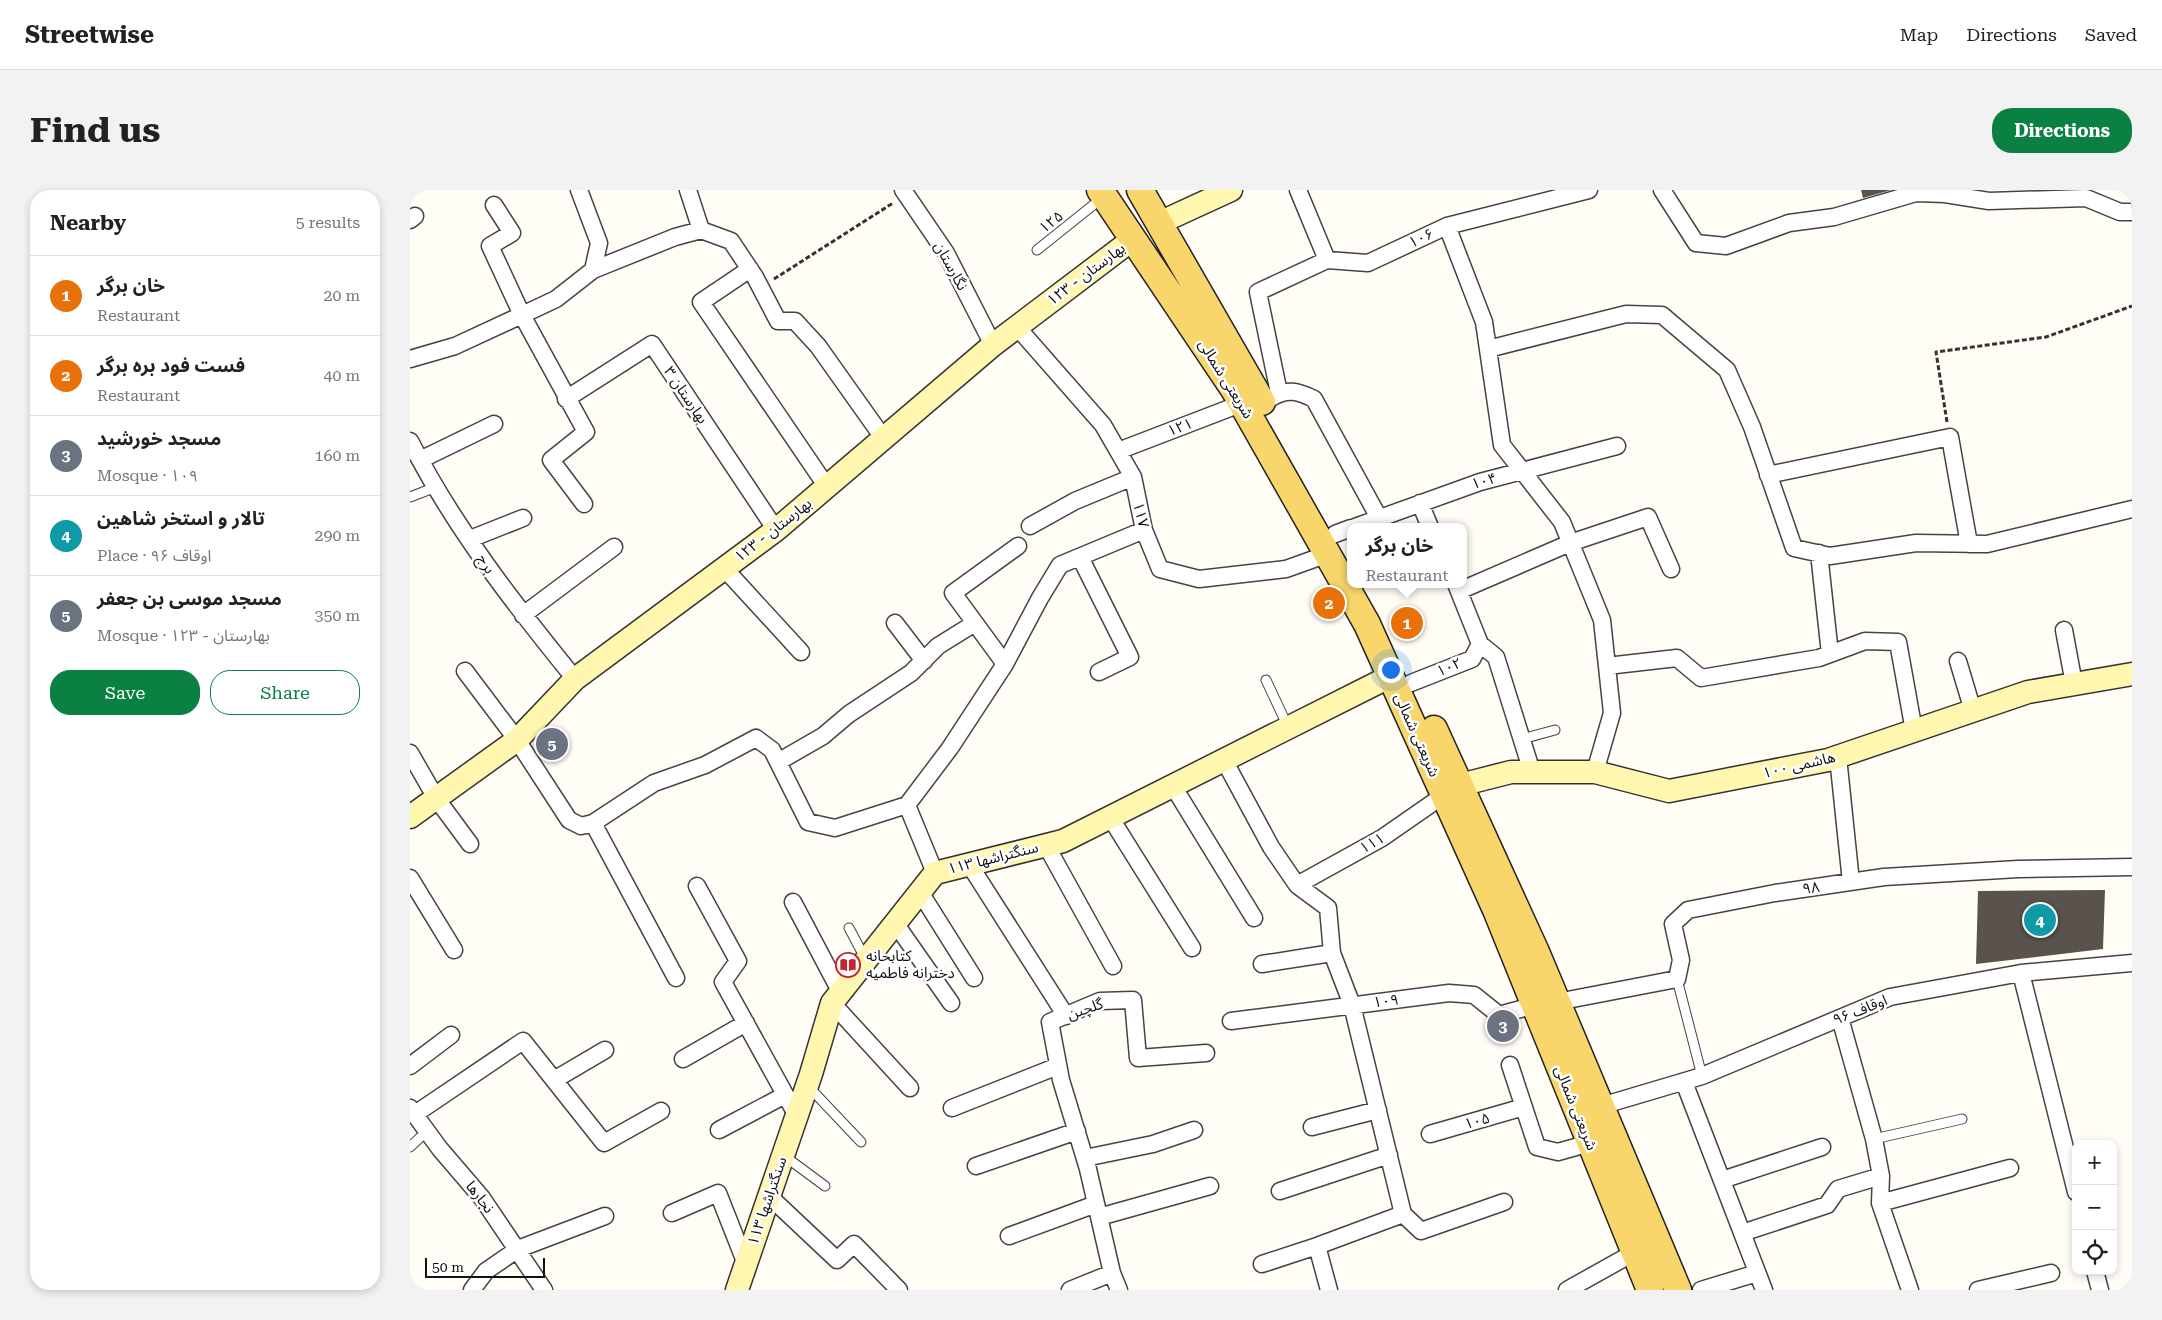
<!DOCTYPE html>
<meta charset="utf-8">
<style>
:root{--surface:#fff;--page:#f2f2f2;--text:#222;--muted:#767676;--line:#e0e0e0;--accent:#0b8043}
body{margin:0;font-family:"Roboto Serif","Noto Sans Arabic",serif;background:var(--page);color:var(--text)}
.controls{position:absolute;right:15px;bottom:15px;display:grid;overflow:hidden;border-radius:10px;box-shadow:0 2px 8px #0003}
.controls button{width:45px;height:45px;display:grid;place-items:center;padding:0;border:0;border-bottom:1px solid var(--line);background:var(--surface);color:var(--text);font:25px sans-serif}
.scale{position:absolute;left:15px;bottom:12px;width:120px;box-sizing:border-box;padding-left:5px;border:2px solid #111;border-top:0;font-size:14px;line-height:18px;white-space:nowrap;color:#111;-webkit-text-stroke:4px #fff;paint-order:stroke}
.you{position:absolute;left:980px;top:479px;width:18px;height:18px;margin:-12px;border:4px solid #fff;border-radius:50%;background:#1a73e8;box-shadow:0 0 0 8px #1a73e833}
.badge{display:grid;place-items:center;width:32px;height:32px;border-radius:50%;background:var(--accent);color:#fff;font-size:16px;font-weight:700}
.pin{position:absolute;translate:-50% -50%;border:2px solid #fff;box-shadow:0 1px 5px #0006}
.popup{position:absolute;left:937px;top:333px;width:120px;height:65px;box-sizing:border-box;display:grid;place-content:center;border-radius:10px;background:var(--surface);filter:drop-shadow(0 1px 4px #0005);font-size:16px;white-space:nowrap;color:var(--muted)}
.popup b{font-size:19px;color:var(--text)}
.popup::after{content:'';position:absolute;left:50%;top:100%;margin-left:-10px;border:10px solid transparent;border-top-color:var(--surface)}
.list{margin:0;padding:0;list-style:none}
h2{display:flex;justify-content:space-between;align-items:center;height:65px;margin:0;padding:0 20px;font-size:21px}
h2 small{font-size:16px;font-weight:400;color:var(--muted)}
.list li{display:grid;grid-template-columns:32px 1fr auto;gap:15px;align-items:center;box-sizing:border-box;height:80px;padding:0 20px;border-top:1px solid var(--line)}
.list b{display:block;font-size:19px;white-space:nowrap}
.list p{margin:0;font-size:16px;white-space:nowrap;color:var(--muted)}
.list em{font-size:16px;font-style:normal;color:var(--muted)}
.actions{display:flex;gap:10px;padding:15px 20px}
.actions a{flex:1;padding:11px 0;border:1px solid var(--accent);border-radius:20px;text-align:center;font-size:18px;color:var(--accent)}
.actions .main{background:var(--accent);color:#fff}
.icon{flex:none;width:28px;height:28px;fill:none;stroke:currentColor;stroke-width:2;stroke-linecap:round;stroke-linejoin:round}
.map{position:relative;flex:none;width:1722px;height:1100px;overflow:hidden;border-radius:20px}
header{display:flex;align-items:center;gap:30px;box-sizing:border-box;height:70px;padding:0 25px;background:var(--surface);border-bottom:1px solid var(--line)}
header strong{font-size:24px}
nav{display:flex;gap:28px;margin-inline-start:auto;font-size:18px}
.intro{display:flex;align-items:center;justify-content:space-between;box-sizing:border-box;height:120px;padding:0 30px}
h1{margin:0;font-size:35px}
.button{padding:12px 22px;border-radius:20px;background:var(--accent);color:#fff;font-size:18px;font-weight:700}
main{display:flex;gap:30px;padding:0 30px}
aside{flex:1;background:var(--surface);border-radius:20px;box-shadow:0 2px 8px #0003}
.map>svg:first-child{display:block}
</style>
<header>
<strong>Streetwise</strong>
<nav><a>Map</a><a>Directions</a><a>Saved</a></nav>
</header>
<div class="intro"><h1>Find us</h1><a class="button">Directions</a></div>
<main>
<aside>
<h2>Nearby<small>5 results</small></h2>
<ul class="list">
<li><span class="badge" style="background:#e8710a">1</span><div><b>خان برگر</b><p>Restaurant</p></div><em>20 m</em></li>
<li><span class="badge" style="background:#e8710a">2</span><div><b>فست فود بره برگر</b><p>Restaurant</p></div><em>40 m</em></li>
<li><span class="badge" style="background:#6b7280">3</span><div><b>مسجد خورشید</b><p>Mosque · ۱۰۹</p></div><em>160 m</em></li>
<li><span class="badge" style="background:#0f9aa8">4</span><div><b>تالار و استخر شاهین</b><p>Place · اوقاف ۹۶</p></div><em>290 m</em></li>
<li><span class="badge" style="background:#6b7280">5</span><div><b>مسجد موسی بن جعفر</b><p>Mosque · بهارستان - ۱۲۳</p></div><em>350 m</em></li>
</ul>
<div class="actions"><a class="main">Save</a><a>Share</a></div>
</aside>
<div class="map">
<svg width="1722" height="1100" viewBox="0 0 1722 1100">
<rect width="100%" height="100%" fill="#fffdf5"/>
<path fill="#5a524d" d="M1451 0H1481L1453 8Z
M1695 700 1693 759 1566 774 1568 701Z"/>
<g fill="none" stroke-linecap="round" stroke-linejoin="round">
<defs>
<path id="lane" d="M627 60 692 8
M0 307 26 297
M856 490 878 537
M1112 549 1145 540
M439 738 455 768
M1267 789 1292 886
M398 896 451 952
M1464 949 1552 929
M0 957 17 941
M373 965 415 996"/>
<path id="street" d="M278 0 291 40
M493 0 536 63 583 155
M888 0 917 70
M1252 0 1286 53 1316 56 1379 33 1424 27 1506 3 1535 4 1579 11 1676 8 1710 22H1722
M84 15 102 43 80 56 112 125 176 242 141 270 174 314
M0 30 5 26
M1037 36 1074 132 1092 255 1152 332 1192 430 1202 523 1185 582
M340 79 291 112 417 297
M183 80 265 47 291 40 321 51 345 87 368 131H385L408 156 474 249
M607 137 693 235 723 287 734 340 750 379 789 389 876 379 918 364
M1078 159 1216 124 1252 125 1317 180 1342 237 1384 358 1420 366 1506 353 1577 354 1722 319
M0 169 45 156 112 125 146 109 183 80 189 53 169 0
M869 203 848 102 917 70 958 73 1037 36 1179 0
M861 208C877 198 888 201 904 209L969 328
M156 209 242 154 366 340
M0 251C44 337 104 414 165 489
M708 261 833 213
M10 270 84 234
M1358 285 1540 247 1559 354
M1010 313 1020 337
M620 336 665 311 723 287
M945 337 1070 292 1207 256
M925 344 941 338
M60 349 113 328
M1409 363 1420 464
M670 367 720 467 689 482
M314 378 391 462
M1046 394 1070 454 1086 467 1122 582
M1049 401 1160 353 1238 327 1261 379
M113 425 204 357
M485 433 514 471
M1654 440 1664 494
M1548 471 1563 521
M595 474 543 403 608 356
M1197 476 1267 468 1291 488 1409 468 1455 451 1488 452 1504 541
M55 481 107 550 159 630 171 636 183 633 244 593 295 575 346 548 362 560 398 632 425 638 497 615 540 558 595 474 630 408 650 375 734 340
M1001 493 1062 469 1070 454
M0 563 26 608 60 654
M1428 567 1441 692
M814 570 861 657 887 695 918 718 922 763 942 815 993 1024 1011 1041 1094 1012
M368 572 413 546 439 524 501 483 528 456 565 433
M763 596 844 728
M497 615 525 683
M700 627 782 758
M183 633 266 788
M636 655 703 776
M559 674 656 826
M0 688 44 760
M887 695 972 648 1034 605
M287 696 328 771 313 792 387 926
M510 702 564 788
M383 712 430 801
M485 733 541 813
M852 774 922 763
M1611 783 1666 1002
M1147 812 1267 789 1271 770 1263 734 1278 720 1365 703 1474 687 1608 679 1722 677
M422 813 500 898
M1430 828 1464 949 1471 986 1470 1013 1500 1100
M821 831 1039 803 1064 805 1089 825 1125 815
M273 869 336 833
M1100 875 1127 957 1148 962 1180 953
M0 876 41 845
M144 890 195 860
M1274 892 1354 1100
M1191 916 1292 886 1480 807 1611 783 1722 773
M0 918 30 959 72 1008 134 1100
M542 918 648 876
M5 924 113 851 194 953 251 921
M902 937 968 920
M309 940 375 905
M1020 944 1114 917
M675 968 743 954 784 940
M566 976 667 941
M1312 990 1412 957
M870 1001 979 965
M359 1006 427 1070 444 1054 489 1100
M1470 1013 1600 978
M262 1023 308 1003 336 1074
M689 1027 800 996
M1332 1043 1417 1015 1428 999 1471 986
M599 1046 686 1014
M907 1056 919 1100
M852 1074 907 1056 993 1024
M1685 1081 1690 1100
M62 1100 76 1081 108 1059 195 1026
M660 1100 702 1083
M709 1100 702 1083 678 979 651 890 640 832 690 811 723 810 728 868 796 863
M1157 1100 1225 1062
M1291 1100 1347 1083
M1568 1100 1641 1083"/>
<path id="secondary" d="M749 33 821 0
M1050 595 1101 582H1185L1259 601 1418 570 1618 502 1722 484
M0 627 107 550 165 489 366 340 583 155 723 49
M327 1100 401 884 422 813 525 683 653 651 981 486"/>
<path id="primary" d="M690 0 825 201 957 434 1087 722 1240 1100
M730 0 852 212
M1024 539 1126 762 1268 1100"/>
</defs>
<use href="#lane" stroke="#444" stroke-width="11"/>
<use href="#street" stroke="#444" stroke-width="19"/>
<use href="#secondary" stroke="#333" stroke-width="25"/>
<use href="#primary" stroke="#222" stroke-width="29"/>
<path stroke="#333" stroke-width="3" stroke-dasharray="5 2.5" stroke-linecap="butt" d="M364 89 483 13
M1537 232 1526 162 1636 147 1722 116"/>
<use href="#lane" stroke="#fff" stroke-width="9"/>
<use href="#street" stroke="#fff" stroke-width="16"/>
<use href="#secondary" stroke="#fff6b0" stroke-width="22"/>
<use href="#primary" stroke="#f9d66b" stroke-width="26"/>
</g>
<defs>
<symbol id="library-ring" viewBox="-11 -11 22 22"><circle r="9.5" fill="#fff" stroke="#c4262e" stroke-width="1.5"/><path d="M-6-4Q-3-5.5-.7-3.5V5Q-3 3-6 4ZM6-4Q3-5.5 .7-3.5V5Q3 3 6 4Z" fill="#c4262e"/></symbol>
</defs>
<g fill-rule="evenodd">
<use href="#library-ring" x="424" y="761" width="28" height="28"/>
</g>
<g text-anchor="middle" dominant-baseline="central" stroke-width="5" stroke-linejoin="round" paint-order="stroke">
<g font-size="15" fill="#111" stroke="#fff">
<text transform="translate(641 32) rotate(-38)">۱۲۵</text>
<text transform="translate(1011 48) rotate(-25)">۱۰۶</text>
<text transform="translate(541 76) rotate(61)">نگارستان</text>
<text transform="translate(676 84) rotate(-37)">بهارستان - ۱۲۳</text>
<text transform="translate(816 189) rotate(58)">شریعتی شمالی</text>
<text transform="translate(276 205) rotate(56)">بهارستان ۳</text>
<text transform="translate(770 237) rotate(-21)">۱۲۱</text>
<text transform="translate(1074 291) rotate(-16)">۱۰۴</text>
<text transform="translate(731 325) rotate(76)">۱۱۷</text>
<text transform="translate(363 340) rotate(-38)">بهارستان - ۱۲۳</text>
<text transform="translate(76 374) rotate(57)">برج</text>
<text transform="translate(1039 477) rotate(-22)">۱۰۲</text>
<text transform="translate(1007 545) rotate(66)">شریعتی شمالی</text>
<text transform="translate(1389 575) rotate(-13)">هاشمی ۱۰۰</text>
<text transform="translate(962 653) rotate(-30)">۱۱۱</text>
<text transform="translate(583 668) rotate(-14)">سنگتراشها ۱۱۳</text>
<text transform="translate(1401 698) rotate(-9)">۹۸</text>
<text transform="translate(976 811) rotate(-7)">۱۰۹</text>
<text transform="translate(675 819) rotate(-19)">گلچین</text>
<text transform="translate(1450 820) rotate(-22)">اوقاف ۹۶</text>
<text transform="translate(1166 918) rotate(68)">شریعتی شمالی</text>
<text transform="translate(1067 931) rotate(-16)">۱۰۵</text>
<text transform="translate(70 1007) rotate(52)">نجارها</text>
<text transform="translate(357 1011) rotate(-71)">سنگتراشها ۱۱۳</text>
</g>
<g font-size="15" fill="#111" stroke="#fff" text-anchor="start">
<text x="456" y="766">کتابحانه<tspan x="456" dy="17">دخترانه فاطمیه</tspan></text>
</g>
</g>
</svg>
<div class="controls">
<button>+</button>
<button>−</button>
<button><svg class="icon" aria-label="locate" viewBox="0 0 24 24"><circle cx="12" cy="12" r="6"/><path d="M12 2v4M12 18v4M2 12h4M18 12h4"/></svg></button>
</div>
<div class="scale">50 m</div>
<div class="you"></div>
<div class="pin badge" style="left:997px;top:433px;background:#e8710a">1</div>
<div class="popup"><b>خان برگر</b>Restaurant</div>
<div class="pin badge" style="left:919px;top:413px;background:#e8710a">2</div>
<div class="pin badge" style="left:1093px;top:836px;background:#6b7280">3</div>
<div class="pin badge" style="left:1630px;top:730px;background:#0f9aa8">4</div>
<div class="pin badge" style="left:142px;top:554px;background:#6b7280">5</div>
</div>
</main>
